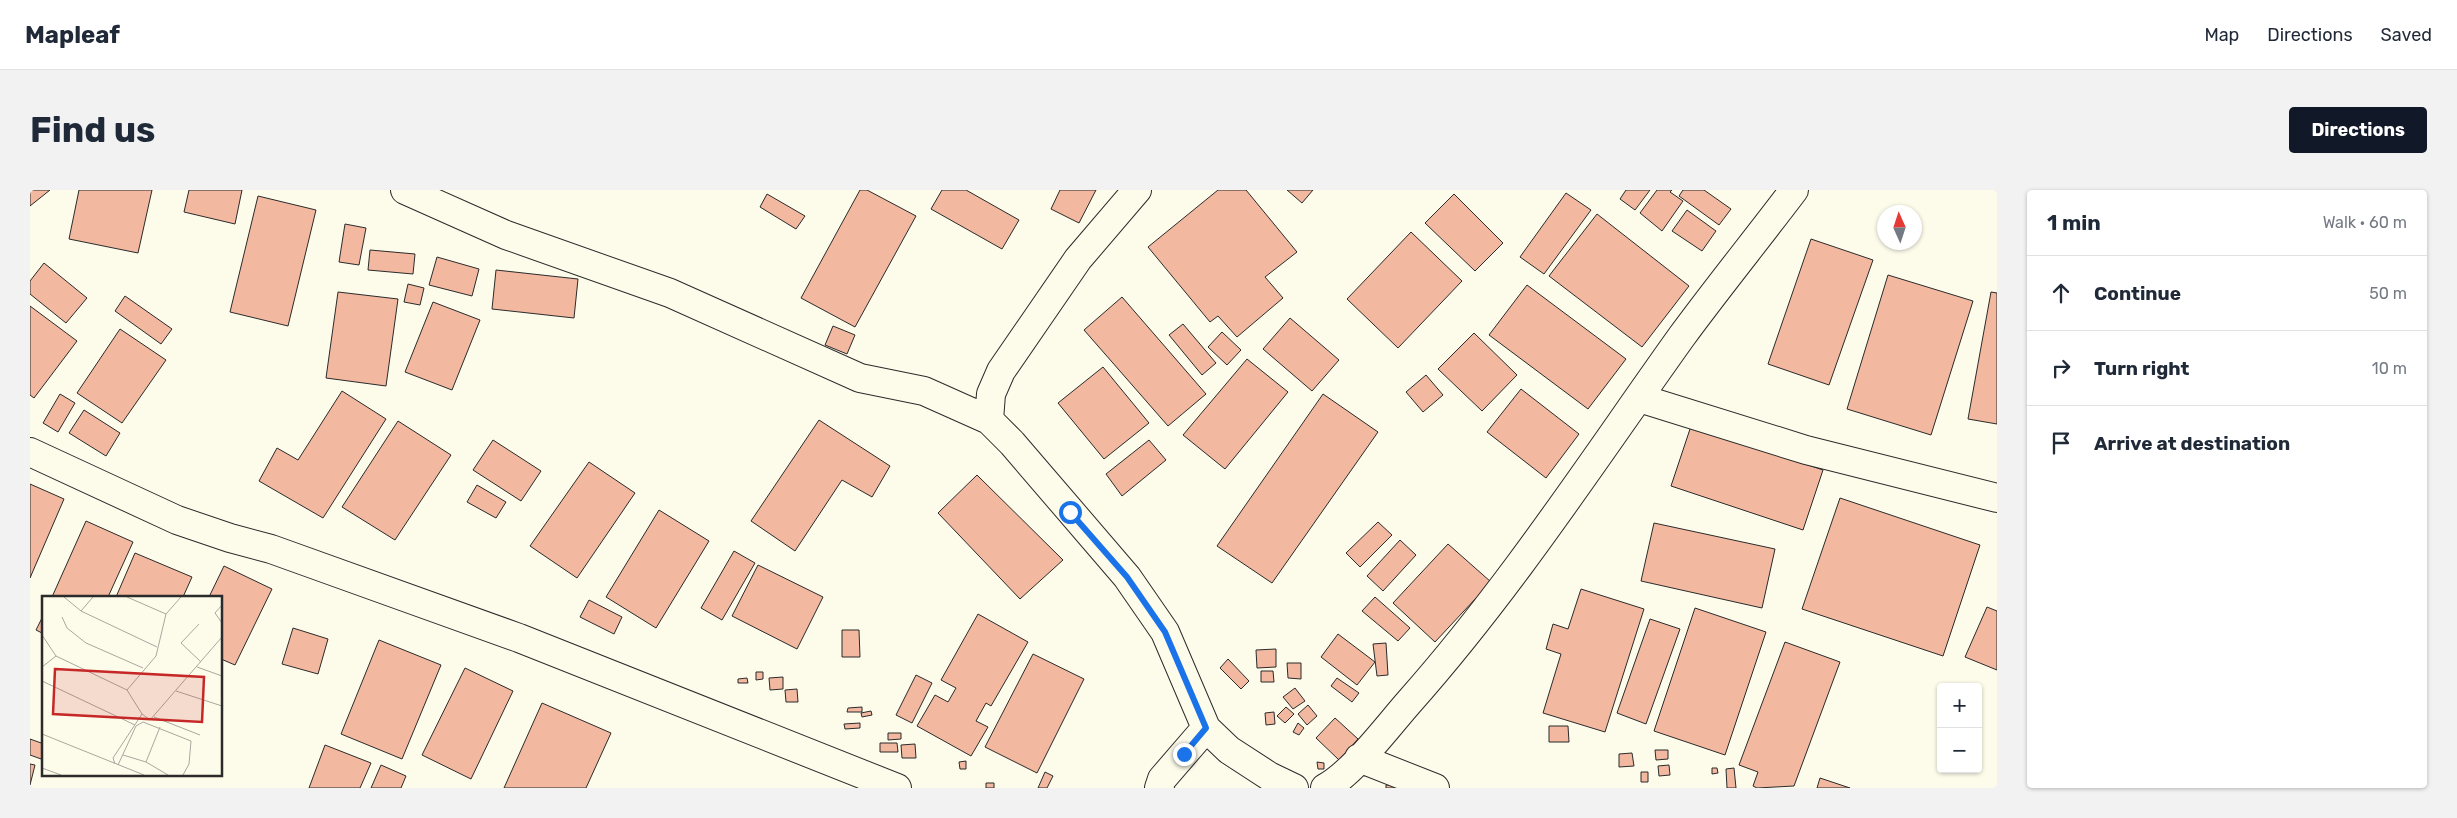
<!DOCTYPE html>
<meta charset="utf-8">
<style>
:root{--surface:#fff;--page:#f2f2f3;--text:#1f2937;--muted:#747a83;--line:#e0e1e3;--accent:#111827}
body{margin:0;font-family:Rubik,sans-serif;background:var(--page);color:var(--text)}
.controls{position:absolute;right:15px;bottom:15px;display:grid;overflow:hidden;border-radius:5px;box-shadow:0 1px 4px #0004}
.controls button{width:45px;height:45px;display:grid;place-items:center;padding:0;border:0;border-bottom:1px solid var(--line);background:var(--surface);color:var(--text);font:25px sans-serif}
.compass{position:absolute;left:1847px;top:15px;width:45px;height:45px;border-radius:50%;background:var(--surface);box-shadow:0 1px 4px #0004;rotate:357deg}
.stop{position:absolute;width:15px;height:15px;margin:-11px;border:4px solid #1a73e8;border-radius:50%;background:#fff}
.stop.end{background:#1a73e8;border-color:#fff;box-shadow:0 1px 5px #0008}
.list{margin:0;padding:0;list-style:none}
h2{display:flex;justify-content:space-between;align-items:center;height:65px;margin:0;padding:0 20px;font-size:21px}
h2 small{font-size:16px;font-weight:400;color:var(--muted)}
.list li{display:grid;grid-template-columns:32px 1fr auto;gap:15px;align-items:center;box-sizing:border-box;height:75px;padding:0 20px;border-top:1px solid var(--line)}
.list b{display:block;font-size:19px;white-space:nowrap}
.list em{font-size:16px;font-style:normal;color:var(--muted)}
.icon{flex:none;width:28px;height:28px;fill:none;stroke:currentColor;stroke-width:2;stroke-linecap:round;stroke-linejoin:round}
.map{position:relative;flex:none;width:1967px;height:598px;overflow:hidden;border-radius:5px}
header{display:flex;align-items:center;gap:30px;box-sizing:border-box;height:70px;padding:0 25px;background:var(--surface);border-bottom:1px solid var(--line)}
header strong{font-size:24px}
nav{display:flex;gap:28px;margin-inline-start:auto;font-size:18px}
.intro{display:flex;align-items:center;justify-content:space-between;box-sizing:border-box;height:120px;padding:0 30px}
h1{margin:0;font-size:35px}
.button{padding:12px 22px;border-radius:5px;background:var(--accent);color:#fff;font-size:18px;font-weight:700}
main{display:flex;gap:30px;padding:0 30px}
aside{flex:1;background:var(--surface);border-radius:5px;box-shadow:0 1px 4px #0004}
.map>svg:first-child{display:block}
</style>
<header>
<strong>Mapleaf</strong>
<nav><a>Map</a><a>Directions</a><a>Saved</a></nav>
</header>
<div class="intro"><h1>Find us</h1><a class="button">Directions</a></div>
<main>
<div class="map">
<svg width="1967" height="598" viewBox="0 0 1967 598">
<rect width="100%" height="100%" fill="#fdfbea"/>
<path fill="#f2b8a0" stroke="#2b2b2b" d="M0 0H20L0 16Z
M49 0H122L108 63 39 49Z
M159 0H212L205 34 154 22Z
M830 0H837L886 26 825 137 771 108Z
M912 0H936L989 30 972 59 901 19Z
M1030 0H1066L1049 33 1021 19Z
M1188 0H1216L1267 62 1235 87 1253 108 1207 147 1188 126 1180 132 1118 57Z
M1257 0H1283L1272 13Z
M1596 0H1620L1605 20 1590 9Z
M1627 0H1642L1640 2 1653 11 1632 41 1610 23Z
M1653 0H1674L1701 19 1689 35 1649 6Z
M1536 3 1561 20 1514 84 1490 67Z
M737 4 775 26 766 39 730 17Z
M1424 4 1473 53 1445 81 1395 33Z
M228 6 286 20 258 136 200 122Z
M1657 20 1686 41 1672 61 1642 41Z
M1567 24 1659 96 1612 157 1519 86Z
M315 34 336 38 329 75 309 72Z
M1381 42 1432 91 1368 158 1317 109Z
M1781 49 1843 70 1799 195 1738 174Z
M340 60 385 64 383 84 338 80Z
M407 67 449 79 442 106 399 95Z
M14 73 57 108 36 133 0 104V91Z
M466 80 548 89 544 128 462 119Z
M1858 85 1943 111 1901 245 1817 219Z
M378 94 394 98 390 115 374 112Z
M1497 95 1596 169 1558 219 1459 145Z
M308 102 368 109 356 196 296 188Z
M1961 102 1967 103V234L1938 229Z
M95 106 142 139 131 154 85 121Z
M1092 107 1176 204 1138 236 1054 140Z
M403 112 450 130 422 200 375 182Z
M0 116 47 151 4 208 0 205Z
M1260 128 1309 170 1282 201 1233 159Z
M1153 134 1186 173 1172 185 1139 145Z
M803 136 825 145 817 164 795 155Z
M90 139 136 170 92 233 47 203Z
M1192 142 1211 160 1197 175 1178 157Z
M1444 143 1487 185 1452 221 1408 179Z
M1217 169 1258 202 1195 279 1153 245Z
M1073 177 1119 233 1074 269 1028 213Z
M1396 185 1413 205 1393 222 1376 202Z
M1491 199 1549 244 1516 288 1457 242Z
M312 201 356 229 293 328 229 291 247 258 268 270Z
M30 204 45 213 28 242 13 233Z
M1293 204 1348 242 1242 393 1187 356Z
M54 220 90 243 76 266 39 243Z
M789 230 860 276 842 307 812 290 765 361 721 331Z
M368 231 421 265 365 350 312 317Z
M1661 236 1793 280 1773 340 1641 296Z
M463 250 511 281 491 311 443 280Z
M1119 250 1136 270 1092 306 1076 284Z
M559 272 605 303 547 388 500 356Z
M947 285 1033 370 990 409 908 323Z
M0 294 34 309 0 388Z
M447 295 476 312 466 328 437 312Z
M1810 308 1950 355 1913 466 1772 419Z
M629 320 679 351 626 438 576 407Z
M56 331 103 352 78 407H22Z
M1348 332 1362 345 1330 377 1316 363Z
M1624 333 1745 359 1732 418 1611 391Z
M1370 350 1386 365 1353 401 1337 386Z
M1418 354 1461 392 1405 452 1363 413Z
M704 361 725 373 692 430 671 418Z
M105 363 162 387 153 407H86Z
M728 375 793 407 767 459 702 426Z
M194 376 242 399 205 475 191 469V407H179Z
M1551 399 1614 419 1575 542 1513 523 1531 464 1516 459 1523 434 1538 439Z
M1345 407 1380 438 1368 451 1332 421Z
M559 410 592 427 584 444 550 427Z
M1957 417 1967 421V480L1935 467Z
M1665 418 1736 442 1695 565 1624 541Z
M14 424V444L6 440Z
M948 424 998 452 961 516 956 513 946 531 958 537 941 566 887 536 905 505 918 512 926 498 911 490Z
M1620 429 1650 439 1616 534 1587 523Z
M263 438 298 449 288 484 252 474Z
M812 440H829L830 467H812Z
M1308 444 1345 472 1327 495 1291 467Z
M349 450 411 475 372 569 311 544Z
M1755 452 1810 472 1764 596 1727 598 1723 596 1728 582 1709 575Z
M1356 453 1358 485 1347 486 1343 454Z
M1246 459V477L1227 478 1226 460Z
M1003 464 1054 489 1007 583 955 557Z
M1198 469 1219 491 1211 499 1190 478Z
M1257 473H1271V489L1258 488Z
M435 478 483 501 441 589 392 565Z
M1231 481H1243L1244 492H1231Z
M726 482H733V489L726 490Z
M886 485 902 493 882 533 866 525Z
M753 487V499L740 500 739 488Z
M717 488 718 493H708V489Z
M1307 488 1329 503 1322 512 1301 496Z
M1265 498 1275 511 1263 519 1253 507Z
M767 499 768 512H756L755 500Z
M512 513 581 543 556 598H474Z
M1278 515 1287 526 1277 535 1268 524Z
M832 517V522H817L818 518Z
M1256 517 1264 524 1255 533 1247 526Z
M841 521 842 525 832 527 831 523Z
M1244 522 1245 534 1236 535 1235 523Z
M1305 528 1328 549 1309 570 1286 548Z
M830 533V538L815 539 814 534Z
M1268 533 1274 538 1269 545 1263 542Z
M1519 536H1538L1539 552H1519Z
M858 543H871V549L858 550Z
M0 549 14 554V570L0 565Z
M850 553H867L868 562H850Z
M885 554 886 568H872L871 555Z
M295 555 341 573 330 598H279Z
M1625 560H1638V569L1626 570Z
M1602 563 1604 576 1589 577V564Z
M936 571V579H930L929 572Z
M1287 572 1294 573V579H1288Z
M0 574 5 575 0 595Z
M351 575 376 586 371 598H341Z
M1639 575 1640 585 1629 586 1628 576Z
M1682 578H1687L1688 583 1682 584Z
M1704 578 1706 598H1697L1696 579Z
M1015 582 1023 586 1017 598H1008Z
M1611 582H1618V592H1611Z
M1790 588 1820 598H1787Z
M956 593H964V598H956Z
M1356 595H1366L1365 598H1356Z"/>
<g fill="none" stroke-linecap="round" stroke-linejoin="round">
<defs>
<path id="minor" d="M375 0 476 45 640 103 830 188 894 201 959 230 982 253 1097 387 1135 442 1176 538 1199 560 1239 586 1264 598
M1609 208 1776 260 1967 308
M959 230 961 204 971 181 1048 69 1107 0
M0 262 147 330 200 348 241 359 489 448 867 598
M1329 568 1405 598
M1129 598 1132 589 1176 538
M1295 598C1324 582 1357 537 1380 511 1481 397 1564 269 1652 146 1688 97 1727 49 1764 0"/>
</defs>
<use href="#minor" stroke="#2b2b2b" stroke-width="30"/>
<use href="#minor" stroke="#fdfbea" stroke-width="28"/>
</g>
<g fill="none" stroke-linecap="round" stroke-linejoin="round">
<path stroke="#1a73e8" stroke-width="6" d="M1040 322 1097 387 1135 442 1176 538 1154 564"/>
</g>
<g transform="translate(12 406)">
<rect width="180" height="180" fill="#fdfbea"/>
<path fill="none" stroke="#a9a89e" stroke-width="1" d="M22 1 39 15 115 51M85 1 124 18M180 9 173 17 180 27M39 15 51 1M20 21 25 32 44 47 101 72M157 28 139 47 159 66M0 39 14 60 85 94 100 118 108 124 180 41M0 71 14 60M155 71 180 80M0 85 93 129M85 94 114 60 124 18 139 1M134 95 180 110M112 121 158 139M0 138 102 179M81 159 104 166 126 179M104 166 118 131M73 168 71 162 100 118M76 169 94 130 101 126 149 145 147 168 141 179M0 172 19 179"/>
<path fill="#c62828" fill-opacity="0.15" stroke="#c62828" stroke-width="2.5" d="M13 73 162 81 160 126 11 118Z"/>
<rect width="180" height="180" fill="none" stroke="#2b2b2b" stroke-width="2.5"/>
</g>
</svg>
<div class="controls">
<button>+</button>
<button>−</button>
</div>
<svg class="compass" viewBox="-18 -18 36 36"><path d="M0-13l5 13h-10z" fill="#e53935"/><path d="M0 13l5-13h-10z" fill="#747a83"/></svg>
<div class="stop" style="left:1040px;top:322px"></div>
<div class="stop end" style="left:1154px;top:564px"></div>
</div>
<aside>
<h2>1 min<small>Walk · 60 m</small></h2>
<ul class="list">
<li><svg class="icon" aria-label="ahead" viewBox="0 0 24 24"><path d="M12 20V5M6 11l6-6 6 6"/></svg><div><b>Continue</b></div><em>50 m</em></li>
<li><svg class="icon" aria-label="right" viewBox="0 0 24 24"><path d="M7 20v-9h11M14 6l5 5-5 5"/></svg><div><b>Turn right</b></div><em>10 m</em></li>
<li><svg class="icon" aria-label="arrive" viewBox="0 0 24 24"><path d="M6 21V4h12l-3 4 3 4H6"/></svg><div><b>Arrive at destination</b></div></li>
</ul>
</aside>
</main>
